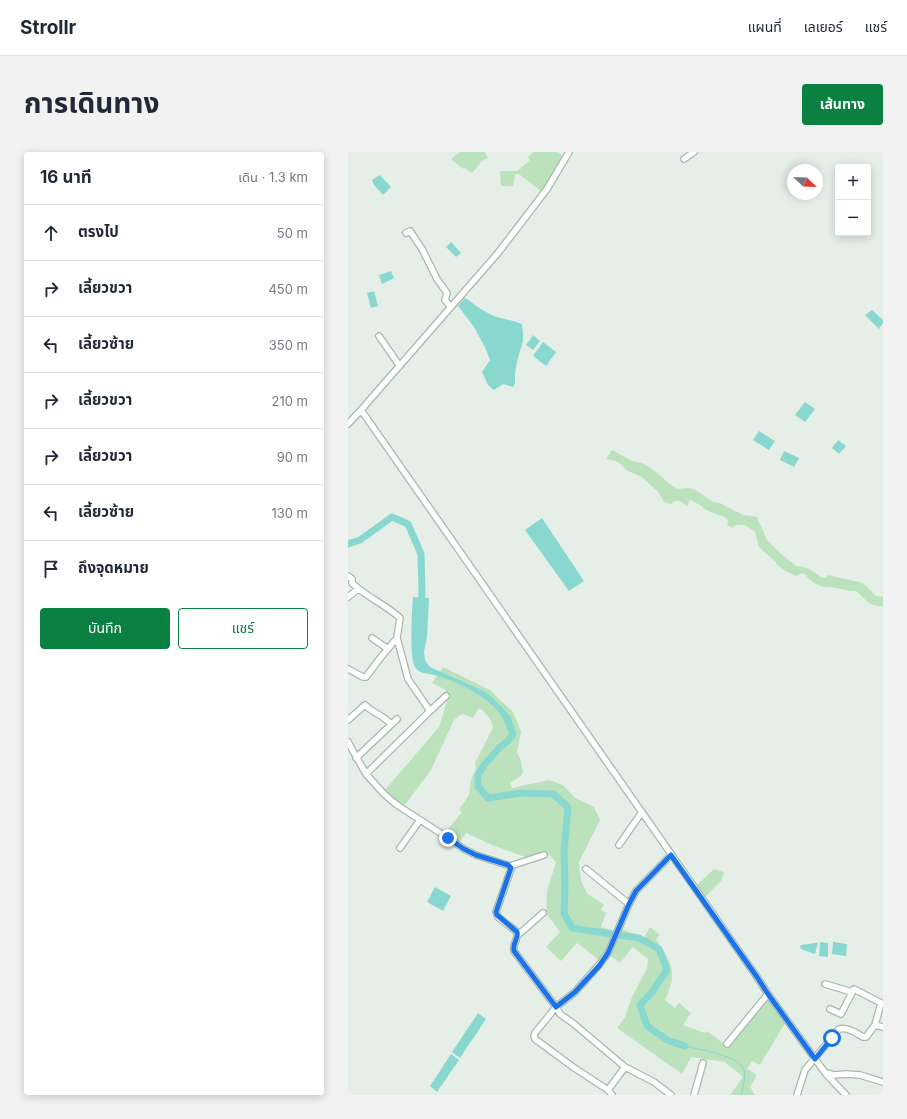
<!DOCTYPE html>
<html lang="th">
<meta charset="utf-8">
<style>
:root{--surface:#fff;--page:#f2f2f3;--text:#1f2937;--muted:#747a83;--line:#e0e1e3;--accent:#0b8043}
body{margin:0;font-family:Inter,"Noto Sans Thai",sans-serif;background:var(--page);color:var(--text)}
.controls{position:absolute;right:12px;top:12px;display:grid;overflow:hidden;border-radius:4px;box-shadow:0 2px 10px #0003}
.controls button{width:36px;height:36px;display:grid;place-items:center;padding:0;border:0;border-bottom:1px solid var(--line);background:var(--surface);color:var(--text);font:20px sans-serif}
.compass{position:absolute;left:439px;top:12px;width:36px;height:36px;border-radius:50%;background:var(--surface);box-shadow:0 2px 10px #0003;rotate:113deg}
.stop{position:absolute;width:12px;height:12px;margin:-9px;border:3px solid #1a73e8;border-radius:50%;background:#fff}
.stop.end{background:#1a73e8;border-color:#fff;box-shadow:0 1px 4px #0008}
.list{margin:0;padding:0;list-style:none}
h2{display:flex;justify-content:space-between;align-items:center;height:52px;margin:0;padding:0 16px;font-size:17px}
h2 small{font-size:13px;font-weight:400;color:var(--muted)}
.list li{display:grid;grid-template-columns:26px 1fr auto;gap:12px;align-items:center;box-sizing:border-box;height:56px;padding:0 16px;border-top:1px solid var(--line)}
.list b{display:block;font-size:15px;white-space:nowrap}
.list em{font-size:13px;font-style:normal;color:var(--muted)}
.actions{display:flex;gap:8px;padding:12px 16px}
.actions a{flex:1;padding:9px 0;border:1px solid var(--accent);border-radius:4px;text-align:center;font-size:14px;color:var(--accent)}
.actions .main{background:var(--accent);color:#fff}
.icon{flex:none;width:22px;height:22px;fill:none;stroke:currentColor;stroke-width:2;stroke-linecap:round;stroke-linejoin:round}
.map{position:relative;flex:none;width:535px;height:943px;overflow:hidden;border-radius:4px}
header{display:flex;align-items:center;gap:24px;box-sizing:border-box;height:56px;padding:0 20px;background:var(--surface);border-bottom:1px solid var(--line)}
header strong{font-size:19px}
nav{display:flex;gap:22px;margin-inline-start:auto;font-size:14px}
.intro{display:flex;align-items:center;justify-content:space-between;box-sizing:border-box;height:96px;padding:0 24px}
h1{margin:0;font-size:28px}
.button{padding:10px 18px;border-radius:4px;background:var(--accent);color:#fff;font-size:14px;font-weight:700}
main{display:flex;gap:24px;padding:0 24px}
aside{flex:1;background:var(--surface);border-radius:4px;box-shadow:0 2px 10px #0003}
.map>svg:first-child{display:block}
</style>
<header>
<strong>Strollr</strong>
<nav><a>แผนที่</a><a>เลเยอร์</a><a>แชร์</a></nav>
</header>
<div class="intro"><h1>การเดินทาง</h1><a class="button">เส้นทาง</a></div>
<main>
<aside>
<h2>16 นาที<small>เดิน · 1.3 km</small></h2>
<ul class="list">
<li><svg class="icon" aria-label="ahead" viewBox="0 0 24 24"><path d="M12 20V5M6 11l6-6 6 6"/></svg><div><b>ตรงไป</b></div><em>50 m</em></li>
<li><svg class="icon" aria-label="right" viewBox="0 0 24 24"><path d="M7 20v-9h11M14 6l5 5-5 5"/></svg><div><b>เลี้ยวขวา</b></div><em>450 m</em></li>
<li><svg class="icon" aria-label="left" viewBox="0 0 24 24"><path d="M17 20v-9H6M10 6l-5 5 5 5"/></svg><div><b>เลี้ยวซ้าย</b></div><em>350 m</em></li>
<li><svg class="icon" aria-label="right" viewBox="0 0 24 24"><path d="M7 20v-9h11M14 6l5 5-5 5"/></svg><div><b>เลี้ยวขวา</b></div><em>210 m</em></li>
<li><svg class="icon" aria-label="right" viewBox="0 0 24 24"><path d="M7 20v-9h11M14 6l5 5-5 5"/></svg><div><b>เลี้ยวขวา</b></div><em>90 m</em></li>
<li><svg class="icon" aria-label="left" viewBox="0 0 24 24"><path d="M17 20v-9H6M10 6l-5 5 5 5"/></svg><div><b>เลี้ยวซ้าย</b></div><em>130 m</em></li>
<li><svg class="icon" aria-label="arrive" viewBox="0 0 24 24"><path d="M6 21V4h12l-3 4 3 4H6"/></svg><div><b>ถึงจุดหมาย</b></div></li>
</ul>
<div class="actions"><a class="main">บันทึก</a><a>แชร์</a></div>
</aside>
<div class="map">
<svg width="535" height="943" viewBox="0 0 535 943">
<rect width="100%" height="100%" fill="#e5efe8"/>
<path fill="#bce2bd" d="M112 0H137L140 6 134 9 124 21 116 16 115 17 103 7Z
M185 0H210L216 5 194 40 171 22H167L165 34H153L152 19H169L182 8 180 5Z
M264 298 284 309 294 311 303 316 323 333 330 337 339 336 345 337 351 340 365 350 372 351 387 359 396 363 409 365 419 388 432 401 448 414 456 415 461 417 473 425 478 426 480 423 515 431 528 444 534 445 535 443V455C519 453 519 448 508 439 501 439 496 438 489 436 484 435 478 436 473 434 470 433 464 430 461 427 457 423 456 418 449 424L439 420 428 412V410L421 404 411 395 407 380 397 373H387L385 376 379 373 380 370 379 367 375 364 368 362 356 357 354 354 342 348 339 354 332 349H326L323 352 316 350 311 341 294 325 278 318 274 313 268 309 258 307Z
M95 515 142 538 165 560 173 580 169 600 173 609 175 620 173 624 162 631 164 636 201 628 215 633 227 646 246 655 252 668 231 710 233 729 239 741 256 753 253 758 258 761 253 775 267 779 259 799 254 806 250 807 229 791 213 809 198 795 212 780 198 761 199 739 208 710 199 701 195 700 180 706 144 693 118 681 112 690 97 681 114 660 111 658 121 643 123 628 128 617 127 611 145 576C144 567 138 561 131 556L125 566 114 562 106 568 83 618 56 654 37 638 91 575 101 543 96 537 84 531Z
M366 717 376 720 373 729 356 746 348 734Z
M302 775 312 783 308 787C324 811 330 820 317 848L327 856 331 851 343 861 335 873 357 881 359 879 378 893 420 847 437 871 412 913 404 909 399 917 409 923 402 935 407 943H382L395 925 377 910 343 905 334 922 269 876 277 865 284 845 299 816 300 807 285 795 272 811 263 804 274 777 296 786Z"/>
<path fill="#89d8d0" d="M32 23 43 35 35 43 26 33 24 28Z
M103 90 113 101 108 105 98 95Z
M43 119 46 126 34 132 31 123Z
M26 139 30 154 23 156 19 141Z
M117 146C124 150 130 156 138 160 149 167 162 167 174 172L175 181V189L169 209 167 222V232L165 235 155 232 146 238 140 233 134 220 142 208 137 195 134 190 126 175 110 154Z
M524 158 535 168V171L531 177 517 163Z
M185 183 192 189 185 198 178 193Z
M195 190 208 200 198 214 185 204Z
M457 250 467 257 457 270 447 263Z
M411 279 427 289 421 298 405 288Z
M490 288 498 294 491 302 484 296Z
M436 299 451 306 446 315 432 308Z
M194 366 236 429 221 439 177 378Z
M65 445 81 446 79 485 76 500 77 508 82 515 138 540 147 548 163 565 166 577H160C155 568 151 558 143 552 128 539 105 528 86 523 79 521 71 522 67 515 61 506 64 458 65 445Z
M87 735 103 744 95 759 79 750Z
M472 790 480 791V805L471 804Z
M485 790 499 792 498 804 484 802Z
M467 791H470L467 802 453 797 452 795 453 793Z
M130 861 138 867 112 906 104 900Z
M103 902 111 908 89 940 82 934Z"/>
<g fill="none" stroke-linecap="round" stroke-linejoin="round">
<path stroke="#89d8d0" stroke-width="1" d="M337 894C351 898 391 903 396 918 398 926 395 936 393 943"/>
<path stroke="#89d8d0" stroke-width="7" d="M0 392 12 388 44 365 60 372 73 402 74 443 73 454
M160 569 165 582 160 589 152 595 136 613 130 623V634L140 646 173 641 205 642 220 655 216 699 217 734 216 761 224 776 291 786 311 797 319 818 304 840 292 853 299 874 319 888 337 894"/>
<defs>
<path id="minor" d="M336 7 346 0
M58 81 62 79 74 97 89 127 99 141 97 148 103 155
M31 184 51 213
M13 258 409 825 420 842 478 922 498 943
M0 272 13 258 150 101 199 37 221 0
M0 424 4 427V431C18 445 37 452 52 466L49 486 60 527 82 559 18 622
M0 445 10 437
M24 486 40 497
M0 517 15 525H18L33 505 49 486
M82 559 98 544
M0 568 17 553C25 561 36 564 43 572
M0 590 18 622 36 642 49 653 100 686 116 697 128 703 162 714 163 717 148 760 150 765 169 780C171 787 164 791 166 799L208 855 212 862 226 872 277 915 306 930 323 943
M8 606 49 567
M271 693 294 660
M52 696 72 668
M162 714 196 703
M238 717 281 752
M170 783 195 761
M477 832 504 840
M527 873 535 875
M379 892 420 842
M478 922 480 921 486 923 498 922 512 923 535 930
M260 938 277 915
M264 943 260 938 225 915 187 887 186 884 187 881 208 855 227 840 251 813 260 801 281 752 288 739 323 703
M346 943 355 911
M449 943 457 918 491 877C500 875 508 881 515 885H518L527 873 533 851 506 837 493 862 482 857"/>
</defs>
<use href="#minor" stroke="#a7b8ae" stroke-width="8"/>
<use href="#minor" stroke="#fff" stroke-width="5.5"/>
</g>
<g fill="none" stroke-linecap="round" stroke-linejoin="round">
<path stroke="#1a73e8" stroke-width="5" d="M100 686 116 697 128 703 160 713 163 716 148 760 149 763 169 780C171 787 164 790 166 799L208 855 227 840 251 814 260 801 281 752 288 739 323 703 409 825 420 842 467 907 484 886"/>
</g>
</svg>
<div class="controls">
<button>+</button>
<button>−</button>
</div>
<svg class="compass" viewBox="-18 -18 36 36"><path d="M0-13l5 13h-10z" fill="#e53935"/><path d="M0 13l5-13h-10z" fill="#747a83"/></svg>
<div class="stop" style="left:484px;top:886px"></div>
<div class="stop end" style="left:100px;top:686px"></div>
</div>
</main>
